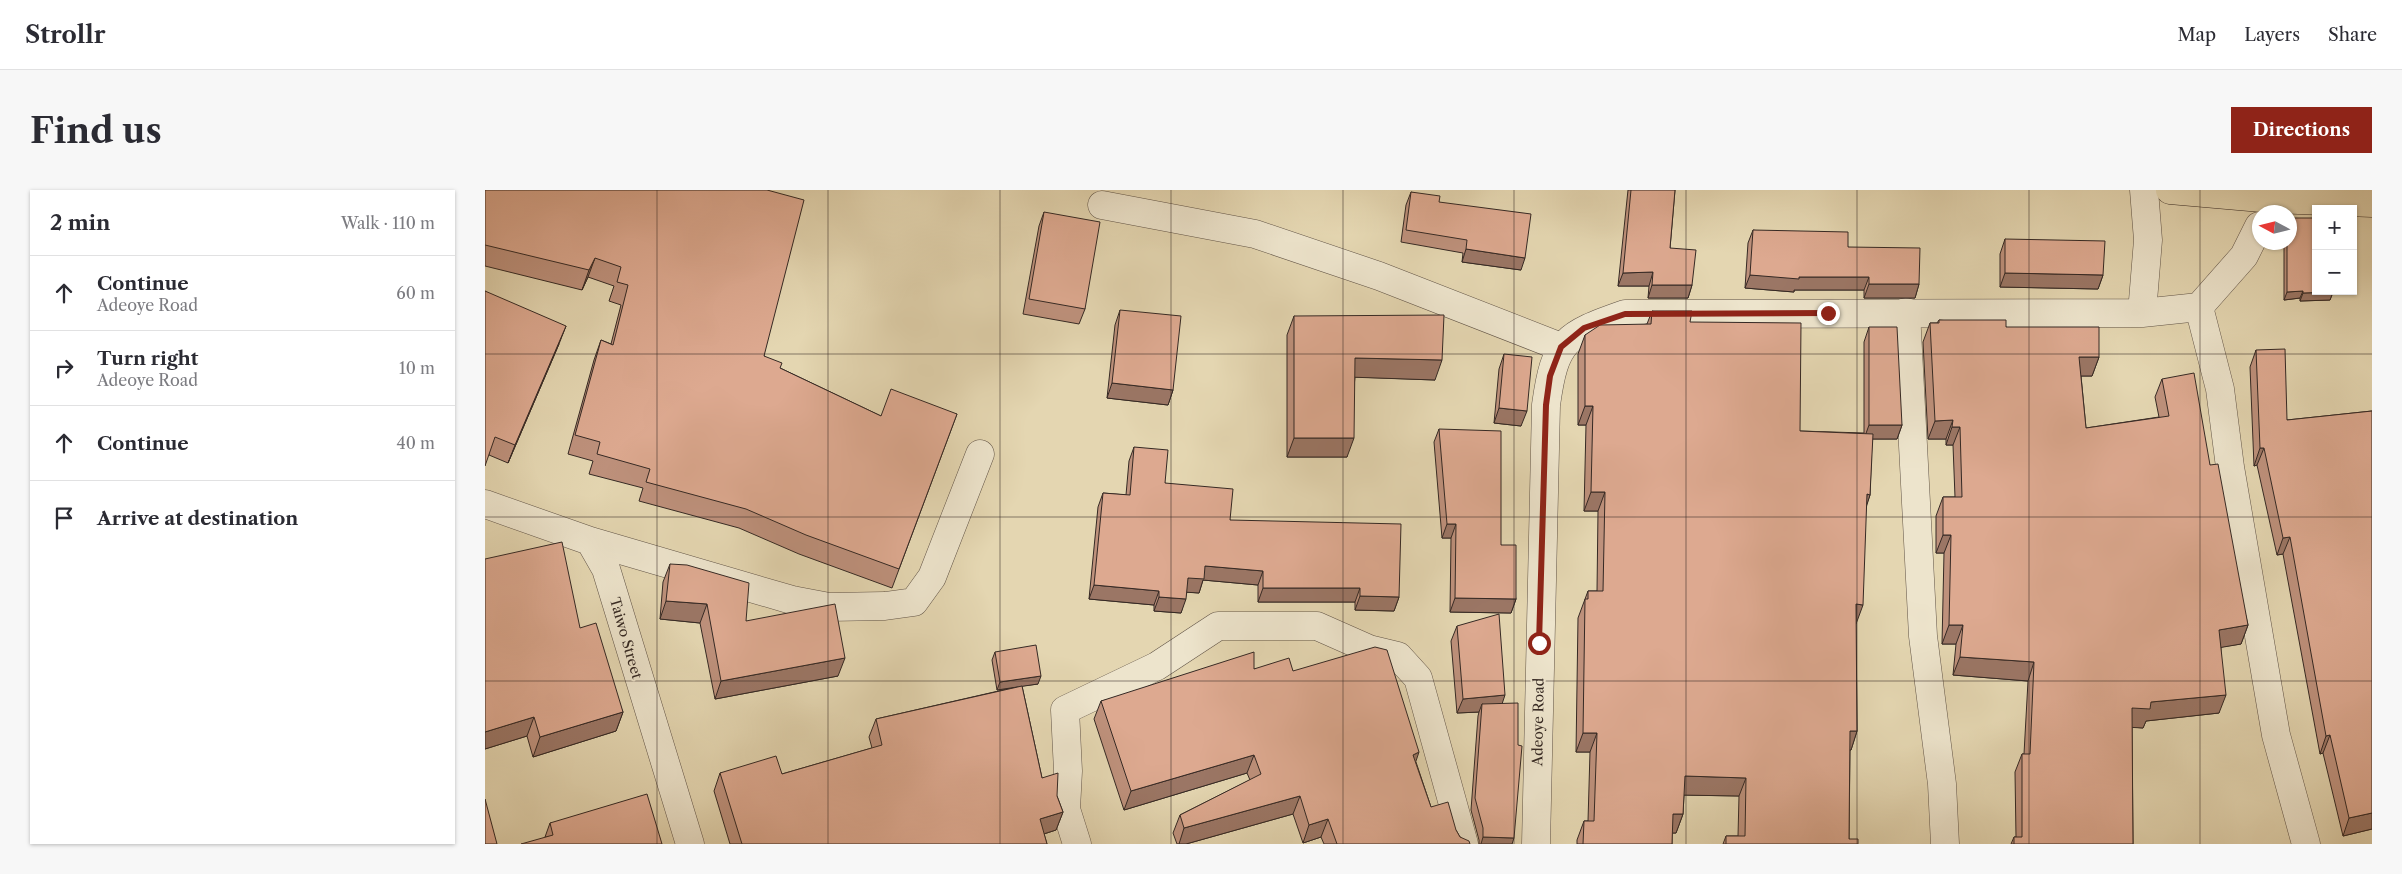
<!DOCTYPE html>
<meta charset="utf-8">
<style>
:root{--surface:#fff;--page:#f7f7f7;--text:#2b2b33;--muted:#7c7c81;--line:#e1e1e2;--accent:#8f2418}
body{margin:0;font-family:"Libre Caslon Text",serif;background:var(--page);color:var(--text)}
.controls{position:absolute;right:15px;top:15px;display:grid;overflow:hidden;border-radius:0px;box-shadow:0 1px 4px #0004}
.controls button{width:45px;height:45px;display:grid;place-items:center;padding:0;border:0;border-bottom:1px solid var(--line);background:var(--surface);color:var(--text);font:25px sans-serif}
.compass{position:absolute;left:1767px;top:15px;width:45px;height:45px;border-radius:50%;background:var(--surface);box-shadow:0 1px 4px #0004;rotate:277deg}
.stop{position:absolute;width:15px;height:15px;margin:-11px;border:4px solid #8f2418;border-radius:50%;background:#fff}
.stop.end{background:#8f2418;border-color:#fff;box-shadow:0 1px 5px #0008}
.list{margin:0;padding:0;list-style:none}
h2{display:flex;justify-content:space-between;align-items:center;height:65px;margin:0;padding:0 20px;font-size:21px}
h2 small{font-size:16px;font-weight:400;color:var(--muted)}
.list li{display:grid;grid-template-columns:32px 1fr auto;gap:15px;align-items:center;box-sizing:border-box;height:75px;padding:0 20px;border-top:1px solid var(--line)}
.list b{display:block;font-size:19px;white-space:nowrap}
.list p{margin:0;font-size:16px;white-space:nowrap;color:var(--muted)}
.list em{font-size:16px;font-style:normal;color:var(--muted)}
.icon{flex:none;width:28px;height:28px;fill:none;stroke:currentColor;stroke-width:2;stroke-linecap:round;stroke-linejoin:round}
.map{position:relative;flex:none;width:1887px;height:654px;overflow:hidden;border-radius:0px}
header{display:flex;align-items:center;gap:30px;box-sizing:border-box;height:70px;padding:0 25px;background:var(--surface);border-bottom:1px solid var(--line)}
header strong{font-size:24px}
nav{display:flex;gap:28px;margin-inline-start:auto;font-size:18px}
.intro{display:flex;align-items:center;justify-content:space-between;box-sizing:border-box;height:120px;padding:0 30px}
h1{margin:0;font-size:35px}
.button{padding:12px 22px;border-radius:0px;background:var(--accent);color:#fff;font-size:18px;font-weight:700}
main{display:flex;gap:30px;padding:0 30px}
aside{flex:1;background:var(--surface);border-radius:0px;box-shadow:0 1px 4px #0004}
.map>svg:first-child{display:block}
</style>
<header>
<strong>Strollr</strong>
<nav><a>Map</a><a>Layers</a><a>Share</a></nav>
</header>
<div class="intro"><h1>Find us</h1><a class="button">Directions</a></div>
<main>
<aside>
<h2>2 min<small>Walk · 110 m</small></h2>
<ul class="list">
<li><svg class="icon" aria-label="ahead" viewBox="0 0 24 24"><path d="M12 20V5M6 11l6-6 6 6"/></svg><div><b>Continue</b><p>Adeoye Road</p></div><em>60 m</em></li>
<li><svg class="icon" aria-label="right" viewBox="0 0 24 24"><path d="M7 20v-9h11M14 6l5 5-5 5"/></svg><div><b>Turn right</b><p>Adeoye Road</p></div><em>10 m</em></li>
<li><svg class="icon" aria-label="ahead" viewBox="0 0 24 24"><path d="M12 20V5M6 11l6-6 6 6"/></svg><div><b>Continue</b></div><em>40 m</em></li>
<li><svg class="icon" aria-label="arrive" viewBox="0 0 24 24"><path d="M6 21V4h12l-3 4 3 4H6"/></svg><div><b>Arrive at destination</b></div></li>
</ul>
</aside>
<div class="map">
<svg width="1887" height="654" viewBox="0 0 1887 654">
<rect width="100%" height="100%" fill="#e4d6b1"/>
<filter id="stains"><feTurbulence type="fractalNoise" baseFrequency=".004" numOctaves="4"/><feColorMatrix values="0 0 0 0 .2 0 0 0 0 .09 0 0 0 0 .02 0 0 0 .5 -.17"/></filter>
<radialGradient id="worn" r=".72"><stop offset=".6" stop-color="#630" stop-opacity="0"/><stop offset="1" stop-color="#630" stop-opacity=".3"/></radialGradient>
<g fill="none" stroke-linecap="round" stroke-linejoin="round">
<defs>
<path id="minor" d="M617 15 770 44 894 86 1076 157
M1714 117 1735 199 1745 277 1791 545 1821 654
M1421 122 1438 446 1457 594 1460 654
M0 314 105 351 121 379 205 654
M105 351 307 410 344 417 400 416 429 412 447 387 495 264
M592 654 581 619 583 581 580 520 672 476 733 436H832L884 459 913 466 933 488 979 654"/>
<path id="tertiary" d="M1657 123 1663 50 1659 0
M1051 654 1061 215C1070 150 1080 145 1140 124L1657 123 1714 117 1759 66 1774 36"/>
<path id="motorway" d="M1685 0 1788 9 1887 13"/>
</defs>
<use href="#minor" stroke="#615447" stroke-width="29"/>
<use href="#tertiary" stroke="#615447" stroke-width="29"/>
<use href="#motorway" stroke="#352924" stroke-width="29"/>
<use href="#minor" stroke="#ede4cc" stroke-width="28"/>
<use href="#tertiary" stroke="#ede4cc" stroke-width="28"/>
<use href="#motorway" stroke="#e4d6b1" stroke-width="28"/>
</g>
<path fill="#be917c" stroke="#352924" d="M0 0H282L279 166 295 178 396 226 472 224 407 398 314 364 254 338 154 311 158 298 104 284 108 271 83 264 109 170 116 150 126 154 136 115 124 111 129 96 103 87 97 100 0 76Z
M1143 0H1190L1185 58 1207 95 1203 108H1163L1164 96H1133Z
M926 2 954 12 1036 80 977 72 978 63 916 52 921 15Z
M559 22 600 119 594 134 538 124 554 36Z
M1268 40 1363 57 1434 94 1430 108H1379V100H1309V102L1260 98 1263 53Z
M1520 49 1618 85 1613 99 1515 97V64Z
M1799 52H1804L1848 102 1845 110 1815 111V108L1799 110Z
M0 101 74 154 23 273 4 265Z
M635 120 688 200 683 215 622 208 630 135Z
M1167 121 1205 132 1315 241 1379 243V152L1384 137 1417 235 1412 249H1387L1385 305 1381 316 1371 434 1372 541 1366 560H1365L1364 649 1373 654H1238L1241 646H1253L1254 606 1199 605 1198 624 1191 643H1187V654H1092V650L1099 631H1103L1105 562H1091L1093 428 1103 401H1112L1113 321H1099L1101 235H1093V164L1100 145 1162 134Z
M809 126 950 190 870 187 862 267H802V145Z
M1454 130 1521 137 1614 167 1607 186H1596L1601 238 1674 227 1670 207 1677 189 1725 275 1763 435 1756 454 1736 457 1734 523 1661 531 1658 538 1647 537 1648 654H1526L1529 647H1531L1530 582 1537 564H1539L1543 491 1468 485 1471 454H1457L1459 363H1451V326L1458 307H1470L1468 255H1461V249H1443L1438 152 1445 133H1452Z
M1771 160 1802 230 1887 221V639L1858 646 1838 563 1835 564 1798 364 1792 365 1772 275 1769 276 1765 177Z
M1019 164 1036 236 1009 233 1014 179Z
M954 239 1016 355 1031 409 1026 423 965 422 966 348H957L949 252Z
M649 257 680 293 745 330 914 407 909 421 870 420V412H773V395L718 390 714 403 702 402 696 423 669 421V415L604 409 613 317 618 303 641 305 644 271Z
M185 374 261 431 353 486 230 509 215 433 175 429 178 392Z
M972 436 1017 514 1027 654H994V650L986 620 993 526 994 522 972 523 966 451Z
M95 438 138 522 131 541 48 567 42 546 0 559Z
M510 462 553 494 537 496 557 588 572 606 578 622 571 640 559 644 562 654H245L229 601 235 583 297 584 387 558 384 547 391 529 531 497 512 500 507 470Z
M769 479 808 481 931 572 946 617 971 640 975 647 985 654H839L836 647 818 653 808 624 701 654H692L688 643 695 625 765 590 762 583 639 620 609 529 616 511Z
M65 633 177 654 60 647Z"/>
<path fill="#9b7665" stroke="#352924" d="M981 59 1040 68 1036 80 977 72Z
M110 68 103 87 97 100 104 80Z
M1168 82 1164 96H1133L1138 83Z
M1520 83 1618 85 1613 99 1515 97Z
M1265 85 1314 87H1384L1379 100H1309V102L1260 98Z
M1384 94H1434L1430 108H1379Z
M1167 95H1207L1203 108H1163Z
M1818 101 1815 108 1799 110 1802 102Z
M1848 102 1845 110 1815 111 1818 103Z
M81 136 74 154 23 273 30 255Z
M1594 167H1614L1607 186H1587Z
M870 168 957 170 950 190 863 187Z
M627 193 688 200 683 215 622 208Z
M1100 216H1108L1101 235H1093Z
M1014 218 1042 221 1036 236 1009 233Z
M1468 230 1461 249H1443L1450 231Z
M1384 235H1417L1412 249H1379Z
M1467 237H1475L1468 255H1461Z
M809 248H869L862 267H802Z
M1775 258H1779L1772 275 1769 276Z
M1106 302H1120L1113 321H1099Z
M1382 304 1385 305 1379 324Z
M962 334H971L966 348H957Z
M1458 345H1466L1459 363H1451Z
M1805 347 1798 364 1792 365 1798 348Z
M720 376 778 381 773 395 718 390 714 403 698 402 703 388Z
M609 395 674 401 669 415 604 409Z
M778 398H875L870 412H773Z
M875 406 914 407 909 421 870 420Z
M674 407 701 409 696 423 669 421Z
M970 408 1031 409 1026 423 965 422Z
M181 411 222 414 215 433 175 429Z
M1371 414 1378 415 1371 434Z
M1464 435H1478L1471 454H1457Z
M1763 435 1756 454 1727 459 1734 440Z
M1475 467 1549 472 1543 491 1468 485Z
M360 468 353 486 230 509 236 491Z
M556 486 553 494 512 500 515 492Z
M1020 505 1015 520 997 514 994 522 972 523 978 509Z
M1741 505 1734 523 1661 531 1658 538 1640 537 1647 518 1666 512Z
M138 522 131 541 48 567 55 547Z
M49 527 42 546 0 559V542Z
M1365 541H1372L1366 560H1358Z
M1098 543H1112L1105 562H1091Z
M1845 545 1838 563 1835 564 1841 546Z
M934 562 928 580V565Z
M769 565 762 583 639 620 646 601Z
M1200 586 1261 588 1254 606 1193 605Z
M815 606 808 624 701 654H694L699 638Z
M578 622 571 640 549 647 555 629Z
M1887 623V639L1858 646 1864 628Z
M1188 624H1198L1191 643H1181Z
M843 629 836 647 818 653 824 635Z
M998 647 1029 648 1027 654H996Z"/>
<path fill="#dda990" stroke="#352924" d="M0 0H282L319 10 279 166 297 173 295 178 396 226 406 199 472 224 414 379 321 345 261 319 161 292 165 279 112 264 115 252 90 245 116 150 128 155 143 95 132 92 136 77 110 68 104 80 0 55Z
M1146 0H1190L1185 58 1211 60 1207 95H1167L1168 82 1138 83Z
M926 2 955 6 954 12 1046 24 1040 68 981 59 982 50 921 40Z
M559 22 615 32 600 119 544 109Z
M1804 28H1831V101H1848V102L1818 103V101L1802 102V52H1804Z
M1268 40 1363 42V57L1435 58 1434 94H1384V87H1314V89L1265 85Z
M1520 49 1620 51 1618 85 1520 83Z
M0 101 81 136 30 255 10 247 0 276Z
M635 120 696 126 688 200 627 193Z
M1167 121H1207L1205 132 1316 133 1315 241 1388 244 1385 305 1382 304 1378 415 1371 414 1372 541H1365L1364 649H1373V654H1241V646H1260L1261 588 1200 586 1198 624H1188L1187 654H1098L1099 631H1109L1112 543H1098L1100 409H1103V401H1118L1120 302H1106L1108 216H1100V145L1115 135 1166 134Z
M959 125 957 170 870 168 869 248H809V126Z
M1454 130H1521V137H1614V167H1594L1601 238 1684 226 1677 189 1709 183 1725 275 1733 274 1763 435 1734 440 1741 505 1666 512 1665 519 1647 518 1648 654H1529V647H1537V564H1545L1549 472 1475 467 1478 435H1464L1466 345H1458V307H1477L1475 237H1467L1468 230 1450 231 1445 133H1454Z
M1384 137H1412L1417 235H1384Z
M1800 159 1802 230 1887 221V623L1864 628 1845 545 1841 546 1805 347 1798 348 1779 258H1775L1771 160Z
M1019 164 1047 167 1042 221 1014 218Z
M954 239 1016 241V355H1031V409L970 408 971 334H962Z
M649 257 683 260 680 293 748 299 745 330 916 334 914 407 875 406V398H778V381L720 376 719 389 703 388 701 409 674 407V401L609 395 618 303 645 305Z
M77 352 95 438 111 433 138 522 55 547 49 527 0 542V369Z
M185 374 202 375 264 393 261 431 350 414 360 468 236 491 222 414 181 411Z
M1014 424 1020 505 978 509 972 436Z
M551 455 556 486 515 492 510 462Z
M890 457 902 460 934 562 928 565 946 617 963 612 971 640 975 647 984 651 985 654H852L843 629 824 635 815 606 699 638 695 625 776 584 769 565 646 601 616 511 769 462V479L804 468 808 481Z
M537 496 557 588 573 583 572 606 578 622 555 629 562 654H257L235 583 291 566 297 584 397 555 391 529Z
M1033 513V555L1037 556 1029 648 998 647V638L990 608 997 514Z
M162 604 177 654H36L68 645 65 633Z
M0 609 12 654H0Z"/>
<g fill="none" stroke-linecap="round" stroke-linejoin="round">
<path stroke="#8f2418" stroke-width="6" d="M1054 453 1061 215 1065 186 1076 157 1099 138 1140 124 1343 123"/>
</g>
<path fill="none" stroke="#352924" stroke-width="1" stroke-opacity="0.55" d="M172 0V654M343 0V654M515 0V654M686 0V654M858 0V654M1029 0V654M1201 0V654M1372 0V654M1544 0V654M1715 0V654M0 164H1887M0 327H1887M0 491H1887"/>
<g text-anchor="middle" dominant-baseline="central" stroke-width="4" stroke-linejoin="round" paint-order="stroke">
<g font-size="14" fill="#352924" stroke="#ede4cc">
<text transform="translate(141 448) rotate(74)">Taiwo Street</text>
<text transform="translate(1053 532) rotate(-89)">Adeoye Road</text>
</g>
</g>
<rect width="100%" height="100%" filter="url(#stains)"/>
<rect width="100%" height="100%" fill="url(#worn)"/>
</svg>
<div class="controls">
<button>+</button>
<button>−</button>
</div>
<svg class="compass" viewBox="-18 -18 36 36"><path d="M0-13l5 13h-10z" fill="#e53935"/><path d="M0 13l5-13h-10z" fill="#7c7c81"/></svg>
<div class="stop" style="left:1054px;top:453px"></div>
<div class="stop end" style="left:1343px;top:123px"></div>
</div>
</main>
